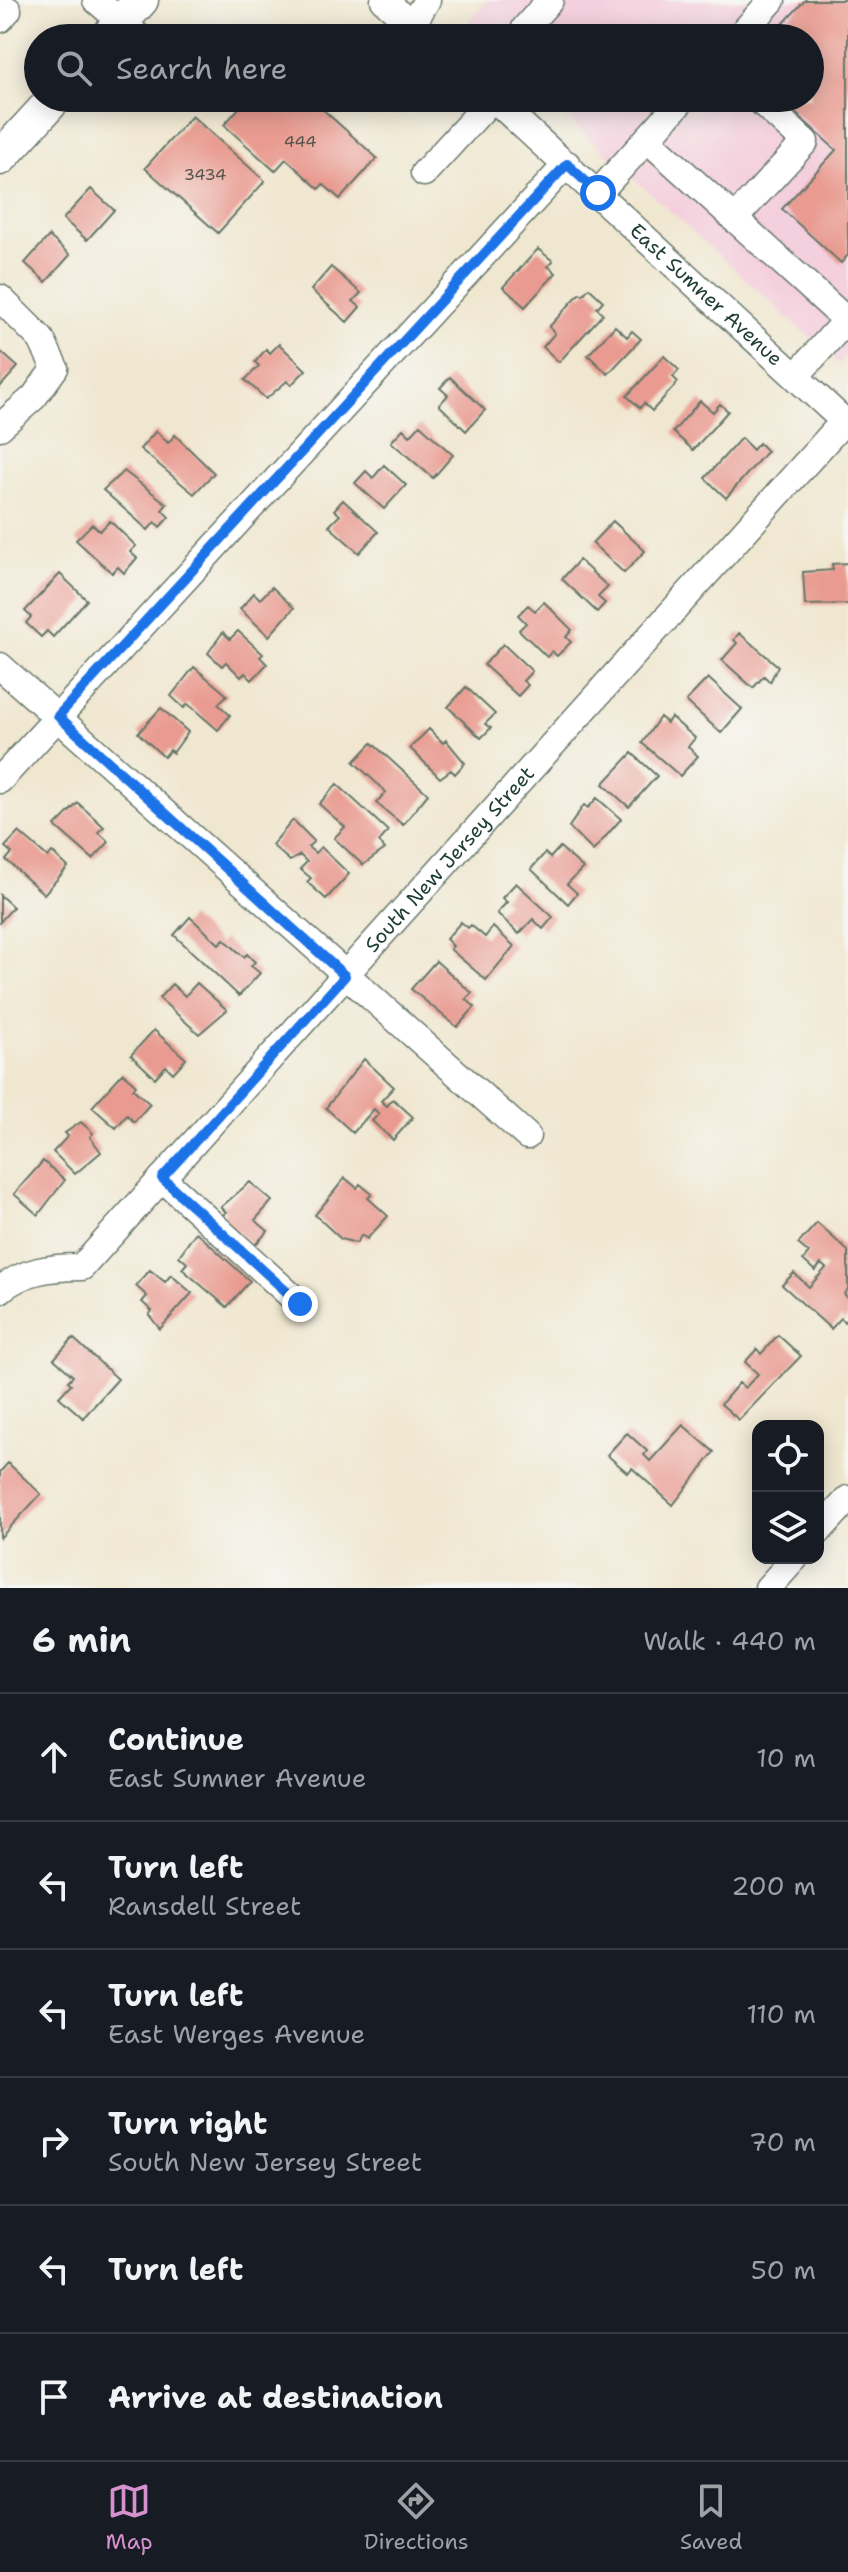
<!DOCTYPE html>
<meta charset="utf-8">
<style>
:root{--surface:#171b24;--page:#242831;--text:#f1f3f6;--muted:#9ea1a6;--line:#363941;--accent:#d690ce}
body{margin:0;font-family:"Shantell Sans",sans-serif;background:var(--page);color:var(--text)}
.controls{position:absolute;right:24px;bottom:24px;display:grid;overflow:hidden;border-radius:16px;box-shadow:0 4px 20px #0003}
.controls button{width:72px;height:72px;display:grid;place-items:center;padding:0;border:0;border-bottom:2px solid var(--line);background:var(--surface);color:var(--text);font:40px sans-serif}
.stop{position:absolute;width:24px;height:24px;margin:-18px;border:6px solid #1a73e8;border-radius:50%;background:#fff}
.stop.end{background:#1a73e8;border-color:#fff;box-shadow:0 2px 8px #0008}
.list{margin:0;padding:0;list-style:none}
h2{display:flex;justify-content:space-between;align-items:center;height:104px;margin:0;padding:0 32px;font-size:34px}
h2 small{font-size:26px;font-weight:400;color:var(--muted)}
.list li{display:grid;grid-template-columns:52px 1fr auto;gap:24px;align-items:center;box-sizing:border-box;height:128px;padding:0 32px;border-top:2px solid var(--line)}
.list b{display:block;font-size:30px;white-space:nowrap}
.list p{margin:0;font-size:26px;white-space:nowrap;color:var(--muted)}
.list em{font-size:26px;font-style:normal;color:var(--muted)}
.icon{flex:none;width:44px;height:44px;fill:none;stroke:currentColor;stroke-width:2;stroke-linecap:round;stroke-linejoin:round}
.map{position:relative;flex:none;width:848px;height:1588px;overflow:hidden}
.search{position:absolute;background:var(--surface);box-shadow:0 4px 20px #0003;left:24px;right:24px;top:24px;height:88px;display:flex;align-items:center;gap:20px;box-sizing:border-box;padding:0 28px;border-radius:44px;color:var(--muted);font-size:30px}
.sheet{height:872px;background:var(--surface)}
nav{display:flex;justify-content:space-around;align-items:center;box-sizing:border-box;height:112px;border-top:2px solid var(--line);background:var(--surface);font-size:22px;color:var(--muted)}
nav a{display:grid;justify-items:center;gap:4px}
nav .on{color:var(--accent)}
.map>svg:first-child{display:block}
</style>
<div class="map">
<svg width="848" height="1588" viewBox="0 0 848 1588">
<rect width="100%" height="100%" fill="#f6f6f2"/>
<filter id="ink" filterUnits="userSpaceOnUse"><feTurbulence type="fractalNoise" baseFrequency=".0125" numOctaves="2"/><feDisplacementMap in="SourceGraphic" scale="16" xChannelSelector="R" yChannelSelector="G"/><feConvolveMatrix kernelMatrix="1 2 1 2 8 2 1 2 1" color-interpolation-filters="sRGB"/></filter>
<filter id="wash" filterUnits="userSpaceOnUse"><feTurbulence type="fractalNoise" baseFrequency=".006" numOctaves="4" result="noise"/><feDisplacementMap in="SourceGraphic" scale="32" xChannelSelector="R" yChannelSelector="G"/><feGaussianBlur stdDeviation="1.8" result="paint"/><feColorMatrix in="noise" values="0 0 0 0 0 0 0 0 0 0 0 0 0 0 0 0 0 1.4 0 .05"/><feComposite in="paint" operator="in"/></filter>
<g filter="url(#wash)">
<rect width="100%" height="100%" fill="#f0e7d0"/>
<path fill="#f4cfdd" d="M488 0H848V354L839 364 545 98H810V38H478L465 26Z"/>
<g id="blocks">
<path fill="#e99b91" d="M805 0H848V255L841 263 782 209 836 150 779 98H810V38H770Z
M248 98H310L377 158 340 199 323 184 319 189 286 159 275 171 224 125Z
M192 116 265 181 218 233 145 168Z
M91 189 114 210 87 240 63 219Z
M49 236 70 255 46 282 25 263Z
M538 249 553 261 548 266 556 273 525 307 503 287Z
M331 267 361 293 353 301 360 307 347 322 311 290Z
M589 288 603 301 597 308 603 314 559 362 543 347 555 333 549 327 580 293 583 295Z
M615 326 627 337 632 331 641 339 608 374 588 355Z
M279 344 306 370 291 385 287 381 266 399 245 380 259 366 255 362 266 349 270 353Z
M0 351 18 367 0 387Z
M664 356 679 370 673 377 678 382 652 411 644 403 640 408 627 396Z
M450 377 485 410 466 431 439 405 448 395 440 388Z
M700 401 713 412 720 404 728 411 693 450 673 432Z
M420 425 453 455 433 478 391 442 403 429 410 436Z
M156 431 168 443 175 435 214 473 194 494 140 449Z
M741 438 753 450 759 443 767 451 726 498 705 478Z
M384 465 406 485 384 509 355 483 366 471 373 478Z
M124 471 167 504 162 510 169 517 160 527 155 522 148 530 103 490Z
M343 500 378 532 359 553 329 526 340 515 334 510Z
M110 521 136 546 130 552 137 558 124 573 118 567 112 573 76 540 92 524 100 531Z
M613 521 645 551 624 573 592 543Z
M579 560 608 587 598 597 605 603 597 612 562 579Z
M848 563V604L805 605 803 572 833 570 832 564Z
M60 574 87 600 53 637 47 631 41 637 26 623 31 617 25 611Z
M272 587 294 608 269 636 240 609 254 593 260 599Z
M544 602 572 630 566 637 571 642 557 656 552 651 547 657 519 630 526 623 518 615 528 605 535 611Z
M238 631 263 654 260 657 267 664 252 680 245 673 241 677 226 662 222 666 208 653 223 632 230 639Z
M739 633 778 666 770 682 764 676 753 688 722 660 737 643 734 640Z
M503 644 532 671 523 681 528 685 518 696 484 665Z
M194 667 227 695 218 704 230 715 218 730 188 704 184 708 171 696Z
M708 678 742 709 721 733 686 701Z
M466 687 495 714 485 724 491 728 481 738 448 707Z
M161 708 188 732 173 753 170 750 164 757 138 733Z
M660 717 667 723 671 717 695 738 688 747 698 756 680 776 642 743Z
M429 729 443 743 446 740 465 763 455 774 451 770 440 778 410 748Z
M372 743 428 794 403 825 376 803 386 792 354 762Z
M632 753 657 776 629 807 603 784Z
M337 784 388 831 379 842 385 849 363 865 334 838 345 827 319 804Z
M597 798 621 819 593 851 569 827 584 805 588 808Z
M78 803 104 827 98 832 109 842 93 859 55 826Z
M293 820 314 841 308 847 315 853 321 847 349 874 326 899 307 882 311 878 300 869 307 862 300 855 290 861 272 845Z
M19 832 48 857 52 852 68 867 44 894 6 860 12 853 5 847Z
M560 847 583 868 567 884 577 893 568 904 531 869 545 853 550 858Z
M516 883 553 917 543 929 533 919 519 934 497 913 507 902 502 898Z
M0 895 13 907 0 922Z
M190 917 219 944 224 939 244 957 247 954 255 962 251 966 260 973 239 996 174 935Z
M461 922 468 928 471 925 485 937 493 927 514 946 486 980 450 949 453 946 446 939Z
M436 961 472 993 466 999 475 1007 457 1027 411 989Z
M197 983 227 1010 199 1034 159 998 172 984 185 996Z
M154 1030 186 1059 173 1073 166 1066 155 1078 131 1055Z
M364 1059 394 1087 381 1101 387 1106 393 1099 413 1117 393 1140 372 1121 379 1114 374 1109 353 1133 326 1108Z
M123 1073 136 1085 133 1089 150 1104 134 1122 127 1115 116 1128 92 1107Z
M81 1122 93 1133 90 1137 101 1152 75 1174 53 1152 68 1136 65 1133Z
M43 1161 65 1180 38 1215 14 1194Z
M345 1178 357 1188 360 1184 372 1194 368 1198 388 1216 367 1239 362 1235 356 1243 341 1239 315 1215Z
M250 1182 272 1201 255 1220 268 1231 253 1247 221 1217 226 1212 221 1207Z
M817 1223 848 1251V1289L844 1294 848 1298V1318L844 1322 841 1318 831 1329 782 1285 794 1273 809 1287 826 1268 821 1264 815 1271 803 1260 809 1253 798 1244Z
M196 1232 250 1281 227 1307 182 1269 187 1263 179 1256Z
M150 1270 165 1282 171 1275 192 1293 160 1329 149 1315 152 1311 142 1302 147 1296 136 1286Z
M778 1335 801 1356 739 1420 721 1404 739 1383 745 1388 758 1374 745 1362 757 1349 761 1354Z
M73 1338 118 1379 83 1418 59 1397 71 1384 68 1381 73 1376 54 1359Z
M683 1425 714 1452 673 1505 632 1468 628 1473 607 1455 627 1433 647 1451 644 1455 650 1461Z
M8 1463 41 1494 0 1538V1472Z"/>
</g>
</g>
<g filter="url(#ink)">
<use href="#blocks" fill-opacity="0" stroke="#68786b" stroke-width="2"/>
<g fill="none" stroke-linecap="round" stroke-linejoin="round">
<defs>
<g id="minor">
<path d="M96 0 140 38"/>
<path d="M384 0 426 38"/>
<path d="M0 19 8 10"/>
<path d="M412 25 427 0"/>
<path d="M525 28 550 0"/>
<path d="M738 38 772 0"/>
<path id="s1" d="M493 98 848 425"/>
<path d="M647 139 846 320"/>
<path d="M424 173 493 98"/>
<path d="M598 193 684 98"/>
<path d="M734 219 805 142 757 98"/>
<path d="M0 298 41 339 55 368 34 397 0 427"/>
<path d="M796 376 848 318"/>
<path d="M0 666 527 1136"/>
<path d="M0 780 567 164"/>
<path d="M162 1178 300 1304"/>
<path id="s2" d="M0 1290C24 1270 52 1267 82 1267L844 421"/>
<path d="M818 1532 848 1499"/>
<path d="M768 1588 795 1558"/>
</g>
<path id="major" d="M107 38 141 0
M0 158 55 98"/>
</defs>
<use href="#minor" stroke="#68786b" stroke-width="29"/>
<use href="#major" stroke="#68786b" stroke-width="37"/>
<use href="#minor" stroke="#fff" stroke-width="26"/>
<use href="#major" stroke="#fff" stroke-width="34"/>
</g>
</g>
<g fill="none" stroke-linecap="round" stroke-linejoin="round" filter="url(#ink)">
<path stroke="#1a73e8" stroke-width="10" d="M300 1304 162 1178 345 976 58 716 567 164 598 193"/>
</g>
<g text-anchor="middle" dominant-baseline="central" stroke-width="6" stroke-linejoin="round" paint-order="stroke">
<g font-size="16" fill="#52544b">
<text x="300" y="141">444</text>
<text x="205" y="174">3434</text>
</g>
<g font-size="20" fill="#1f3d34" stroke="#f6f6f2">
<text stroke="none"><textPath href="#s1" startOffset="290">East Sumner Avenue</textPath></text>
<text stroke="none"><textPath href="#s2" startOffset="636">South New Jersey Street</textPath></text>
</g>
</g>
</svg>
<div class="controls">
<button><svg class="icon" aria-label="locate" viewBox="0 0 24 24"><circle cx="12" cy="12" r="6"/><path d="M12 2v4M12 18v4M2 12h4M18 12h4"/></svg></button>
<button><svg class="icon" aria-label="layers" viewBox="0 0 24 24"><path d="M12 4l9 5-9 5-9-5zM3 14l9 5 9-5"/></svg></button>
</div>
<div class="stop" style="left:598px;top:193px"></div>
<div class="stop end" style="left:300px;top:1304px"></div>
<div class="search"><svg class="icon" aria-label="search" viewBox="0 0 24 24"><circle cx="10" cy="10" r="6"/><path d="M15 15l6 6"/></svg>Search here</div>
</div>
<section class="sheet">
<h2>6 min<small>Walk · 440 m</small></h2>
<ul class="list">
<li><svg class="icon" aria-label="ahead" viewBox="0 0 24 24"><path d="M12 20V5M6 11l6-6 6 6"/></svg><div><b>Continue</b><p>East Sumner Avenue</p></div><em>10 m</em></li>
<li><svg class="icon" aria-label="left" viewBox="0 0 24 24"><path d="M17 20v-9H6M10 6l-5 5 5 5"/></svg><div><b>Turn left</b><p>Ransdell Street</p></div><em>200 m</em></li>
<li><svg class="icon" aria-label="left" viewBox="0 0 24 24"><path d="M17 20v-9H6M10 6l-5 5 5 5"/></svg><div><b>Turn left</b><p>East Werges Avenue</p></div><em>110 m</em></li>
<li><svg class="icon" aria-label="right" viewBox="0 0 24 24"><path d="M7 20v-9h11M14 6l5 5-5 5"/></svg><div><b>Turn right</b><p>South New Jersey Street</p></div><em>70 m</em></li>
<li><svg class="icon" aria-label="left" viewBox="0 0 24 24"><path d="M17 20v-9H6M10 6l-5 5 5 5"/></svg><div><b>Turn left</b></div><em>50 m</em></li>
<li><svg class="icon" aria-label="arrive" viewBox="0 0 24 24"><path d="M6 21V4h12l-3 4 3 4H6"/></svg><div><b>Arrive at destination</b></div></li>
</ul>
</section>
<nav>
<a class="on"><svg class="icon" aria-label="map" viewBox="0 0 24 24"><path d="M3 6l6-2 6 2 6-2v14l-6 2-6-2-6 2zM9 4v14M15 6v14"/></svg>Map</a>
<a><svg class="icon" aria-label="directions" viewBox="0 0 24 24"><path d="M12 3l9 9-9 9-9-9zM9 14v-3h6M13 9l2 2-2 2"/></svg>Directions</a>
<a><svg class="icon" aria-label="saved" viewBox="0 0 24 24"><path d="M7 4h10v16l-5-4-5 4z"/></svg>Saved</a>
</nav>
